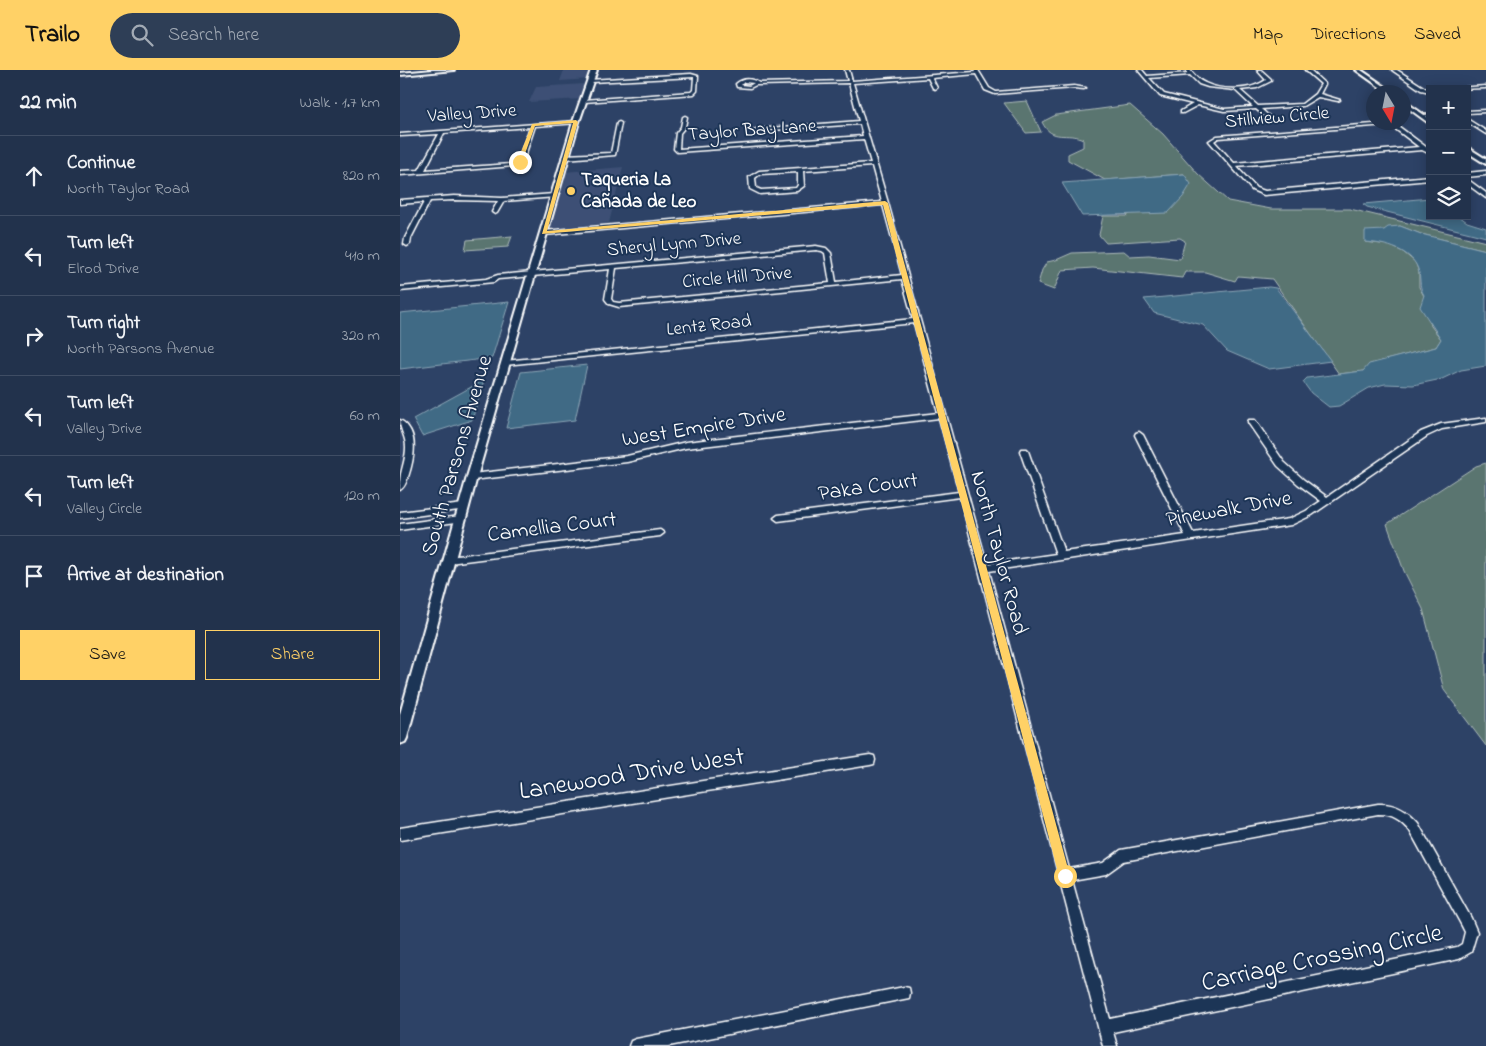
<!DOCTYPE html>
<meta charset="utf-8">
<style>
:root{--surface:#22324c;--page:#2e3e56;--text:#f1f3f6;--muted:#a2aab5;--line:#3f4d64;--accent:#ffd166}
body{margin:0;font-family:"Indie Flower",sans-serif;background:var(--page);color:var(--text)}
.controls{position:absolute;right:15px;top:15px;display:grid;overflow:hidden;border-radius:0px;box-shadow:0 2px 12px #0003}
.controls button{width:45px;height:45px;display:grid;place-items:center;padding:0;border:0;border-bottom:1px solid var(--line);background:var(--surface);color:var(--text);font:25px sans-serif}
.compass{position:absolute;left:966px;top:15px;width:45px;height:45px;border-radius:50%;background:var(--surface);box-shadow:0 2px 12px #0003;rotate:170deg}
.stop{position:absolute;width:15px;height:15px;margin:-11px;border:4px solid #ffd166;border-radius:50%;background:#fff}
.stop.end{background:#ffd166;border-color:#fff;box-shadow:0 1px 5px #0008}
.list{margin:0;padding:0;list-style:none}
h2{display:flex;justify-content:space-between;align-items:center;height:65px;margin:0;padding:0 20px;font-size:21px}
h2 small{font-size:16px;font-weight:400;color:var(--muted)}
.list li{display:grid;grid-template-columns:32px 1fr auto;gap:15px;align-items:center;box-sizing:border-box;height:80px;padding:0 20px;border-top:1px solid var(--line)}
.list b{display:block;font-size:19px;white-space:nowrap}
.list p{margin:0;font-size:16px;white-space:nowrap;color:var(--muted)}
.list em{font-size:16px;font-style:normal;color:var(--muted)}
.actions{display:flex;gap:10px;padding:15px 20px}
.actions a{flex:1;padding:11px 0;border:1px solid var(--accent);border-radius:0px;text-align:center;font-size:18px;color:var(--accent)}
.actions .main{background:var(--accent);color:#111}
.icon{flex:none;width:28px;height:28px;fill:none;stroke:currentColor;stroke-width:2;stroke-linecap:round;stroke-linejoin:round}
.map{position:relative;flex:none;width:1086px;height:976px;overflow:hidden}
header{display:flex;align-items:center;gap:30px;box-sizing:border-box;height:70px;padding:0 25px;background:var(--accent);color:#111}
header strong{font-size:24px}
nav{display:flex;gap:28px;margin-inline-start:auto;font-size:18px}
.search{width:350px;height:45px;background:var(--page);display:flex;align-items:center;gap:12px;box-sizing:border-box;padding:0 18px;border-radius:28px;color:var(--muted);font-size:19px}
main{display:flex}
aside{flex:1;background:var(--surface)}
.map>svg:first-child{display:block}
</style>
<header>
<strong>Trailo</strong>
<div class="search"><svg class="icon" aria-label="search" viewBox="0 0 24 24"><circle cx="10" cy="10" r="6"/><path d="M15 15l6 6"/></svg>Search here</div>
<nav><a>Map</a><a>Directions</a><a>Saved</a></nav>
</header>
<main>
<aside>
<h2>22 min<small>Walk · 1.7 km</small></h2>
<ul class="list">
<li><svg class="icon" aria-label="ahead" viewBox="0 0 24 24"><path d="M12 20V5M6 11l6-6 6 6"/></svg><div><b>Continue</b><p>North Taylor Road</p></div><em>820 m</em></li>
<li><svg class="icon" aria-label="left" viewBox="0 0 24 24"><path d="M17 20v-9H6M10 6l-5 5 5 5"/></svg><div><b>Turn left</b><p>Elrod Drive</p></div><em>410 m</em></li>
<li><svg class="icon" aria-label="right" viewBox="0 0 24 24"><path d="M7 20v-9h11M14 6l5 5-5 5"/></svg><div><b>Turn right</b><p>North Parsons Avenue</p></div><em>320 m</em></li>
<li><svg class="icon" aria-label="left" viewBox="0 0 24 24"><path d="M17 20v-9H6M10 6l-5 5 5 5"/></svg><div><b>Turn left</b><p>Valley Drive</p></div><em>60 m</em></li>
<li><svg class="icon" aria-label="left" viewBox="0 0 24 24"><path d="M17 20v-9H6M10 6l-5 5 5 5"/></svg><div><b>Turn left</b><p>Valley Circle</p></div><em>120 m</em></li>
<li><svg class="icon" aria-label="arrive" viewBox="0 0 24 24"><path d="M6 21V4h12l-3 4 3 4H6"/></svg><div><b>Arrive at destination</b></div></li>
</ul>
<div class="actions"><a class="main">Save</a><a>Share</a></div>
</aside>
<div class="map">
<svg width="1086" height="976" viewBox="0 0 1086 976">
<rect width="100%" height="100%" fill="#2d4266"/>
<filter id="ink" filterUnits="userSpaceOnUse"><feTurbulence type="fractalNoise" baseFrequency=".02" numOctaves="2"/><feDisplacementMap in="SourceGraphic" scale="10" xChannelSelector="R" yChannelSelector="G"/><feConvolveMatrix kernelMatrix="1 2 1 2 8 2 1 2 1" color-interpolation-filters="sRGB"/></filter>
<g filter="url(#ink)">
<path fill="#3d5074" d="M164 0H192L189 9 160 11Z
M185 14 181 29 129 32 136 17Z
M223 97 209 153 147 160 164 102Z"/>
<path fill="#5a7470" stroke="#acbab8" d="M627 31 641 62 626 63 604 33Z
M730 35 763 64 798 104 828 131 871 139H950L1086 172V180L1021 164 1000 156 966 165 965 172 989 175 1003 182 1015 192 1019 202V217L1024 226 1031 256 1041 269 1036 277 970 294 963 301 939 304 872 209 838 206 835 211 805 202H785L782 208 693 198 662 200 654 220 638 214 642 200 647 192 656 190 672 183 724 181 730 186 749 185 780 189 785 171 780 168 706 173 699 165 703 146H727L784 104 705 110 668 90V84L683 77V69C667 61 652 73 642 52L656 45Z
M112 166 108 177 65 180 67 170Z
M1086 393V676L1044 620 1023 539 1004 501 987 454 1076 396Z"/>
<path fill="#3f6a85" stroke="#8ca6b6" d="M784 104 791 114 783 127 768 143 682 146 662 113Z
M1030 128V146H1059L1067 152 1086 158V167L967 137 963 134Z
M1000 156 1021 164 1086 180V296L1061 300 1042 309 1013 315 985 314 969 318 939 336 929 337 911 323 903 312 907 308 963 301 969 294 1036 277 1041 269 1020 237 1024 225C1019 217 1021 212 1019 203 1015 180 984 173 965 172V161L984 160 988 157Z
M869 217 876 218 931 291 869 299 827 281 803 255 754 243 744 229Z
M109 232 92 288 0 299V243Z
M187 295 175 350 106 358 121 302Z
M84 310 72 350 22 366 13 349Z"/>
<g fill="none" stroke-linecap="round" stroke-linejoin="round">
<defs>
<path id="minor" d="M445 0H449L452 11 575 2 574 0H578L589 18 596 22 674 16 686 18 684 19 674 18 595 24 585 20 576 4 532 8 537 18 535 19 533 18 528 8 453 13 488 133 587 494 656 484 620 381 621 379H627L628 381 664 482 785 465 735 365 736 363 739 362 743 365 793 463 889 449 906 441 921 431 898 414 878 396 849 354 848 352 849 350H855L884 392 904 410 927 427 1021 362 1041 354 1086 348V352L1042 359 1027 366 912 445 891 455 589 501 669 799 703 793 721 780 978 734C995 733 1007 740 1018 753L1071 848 1077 862 1071 882 1059 889 713 962 717 976H703L560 427 378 451 374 448 378 445 559 422 539 348 286 378 227 392 72 410 69 409 68 407 69 405 72 404 227 386 286 372 538 343 514 253 105 295 102 293 105 291 513 249 502 209 219 237 209 234 205 229 210 199 98 209 94 212 0 221V217L86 209 98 205 416 176 426 178 431 183 436 212 502 205 483 135 144 165 141 163 144 161 482 132 472 96 403 101 404 116 397 121 360 124 350 119 349 107 359 101 471 93 464 69 277 82 274 79 276 63 281 57 283 47 285 46 287 47 285 57 280 63 279 79 463 66 460 54 356 61 354 60 356 59 459 51 449 13 356 15 350 18 337 17 336 14C343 8 351 8 359 13L448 11ZM344 12 354 13 349 16 341 15ZM398 102V115L396 118 361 120 356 118 355 108 360 104ZM416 180 422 181 425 183 430 213 219 233 213 232 211 229 216 198ZM978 744C993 744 1001 750 1010 761L1062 856 1065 862 1062 874 1057 877 710 949 672 810 706 804 724 791Z
M738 0H742L747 6 788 3 786 0H790C794 5 798 10 805 13 822 21 851 21 866 10L857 0H861L871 9V11L857 18 840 20 858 36 902 34 915 24 921 14 905 0H910L925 14 920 24 940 30 938 31 918 27 903 36 861 39 871 48V50H869L856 39 824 41 798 35 783 43H781V41L793 34 760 26ZM790 5 799 14 808 17 835 20 853 37 824 39 764 24 749 8Z
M992 0H997L1025 18 1030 20V22L1021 20Z
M291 4 298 6 297 21 294 24 184 32 182 31 184 30 291 22 293 20 294 7 191 12 189 10Z
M1086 16V18L1055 19 1057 18Z
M1086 40V42L1067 43V41Z
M1030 44V46L1022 47 1020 46Z
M1067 49 1086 61V64L1067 52Z
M176 51H178V53L135 56 123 92 114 96 0 105V101L19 100 39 64 0 66V64ZM130 57 118 91 111 94 25 100 44 63Z
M219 52 221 53 215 85 165 89 162 87 165 85 211 83 217 53Z
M987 53 998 56 1030 80V84L1022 80 836 96 856 118 865 121 1030 106V110L864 125 852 120 809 71 817 66ZM987 55 994 58 1019 77 834 93 814 71 818 68Z
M1086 101V105L1067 107V103Z
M1067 109 1086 123V128L1067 114Z
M154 124 156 125V127L104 131 97 143 95 144 92 142 98 131 54 130 30 131 11 168 10 174 7 176 4 174 5 168 24 132 0 134V130L54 126 102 128Z
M0 350C20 361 14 389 8 407 6 412 5 417 0 420 0 415 0 409 1 404 3 395 6 387 6 377 6 366 0 361 0 350Z
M63 434 66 435 67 437 66 439 0 448V442Z
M60 446 63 447 64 449 63 451 0 460V454Z
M260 460 264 463 260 466 49 493 46 492 45 490 46 488 49 487Z
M470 685 474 686 475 690 474 694 470 695 0 770V758Z
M504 917 509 918 510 923 509 928 269 976H229L231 971 236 969Z"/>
<path id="tertiary" d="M33 0H54L0 5V3Z
M956 0H961L993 22H987Z
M1004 31 1030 49V54L1004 35Z
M1067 77 1086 89V94L1067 82Z"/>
<path id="secondary" d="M191 0H197L179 52 77 407 7 668 5 672 0 674V644L67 407 173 52Z"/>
</defs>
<use href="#minor" stroke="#fff" stroke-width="3"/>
<use href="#tertiary" stroke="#fff" stroke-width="4"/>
<use href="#secondary" stroke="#fff" stroke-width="4"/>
<use href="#minor" fill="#1d3557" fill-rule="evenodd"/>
<use href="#tertiary" fill="#1d3557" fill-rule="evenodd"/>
<use href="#secondary" fill="#1d3557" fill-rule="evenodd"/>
</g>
</g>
<path fill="#ffd166" d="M176 50 178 52 147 161 485 131 488 133 670 806 669 809 665 811 661 809 659 806 483 135 142 164 173 53 135 56 122 92H117L132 54Z"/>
<circle fill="#ffd166" stroke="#1d3557" stroke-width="2" cx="171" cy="121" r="5"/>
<g text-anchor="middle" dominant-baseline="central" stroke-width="4" stroke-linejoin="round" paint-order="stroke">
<g font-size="19" fill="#fff" stroke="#1d3557">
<text transform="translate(72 44) rotate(-4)">Valley Drive</text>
<text transform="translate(877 48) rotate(-5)">Stillview Circle</text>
<text transform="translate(352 61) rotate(-4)">Taylor Bay Lane</text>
<text transform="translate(274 175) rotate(-5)">Sheryl Lynn Drive</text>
<text transform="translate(337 208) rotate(-5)">Circle Hill Drive</text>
<text transform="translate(309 256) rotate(-6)">Lentz Road</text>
</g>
<g font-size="19" font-weight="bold" fill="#fff" stroke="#1d3557" text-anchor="start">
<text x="181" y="110">Taqueria La<tspan x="181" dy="22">Cañada de Leo</tspan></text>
</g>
<g font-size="22" fill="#fff" stroke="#1d3557">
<text transform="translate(304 358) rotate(-9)">West Empire Drive</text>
<text transform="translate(58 386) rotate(-74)">South Parsons Avenue</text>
<text transform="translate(468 418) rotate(-8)">Paka Court</text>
<text transform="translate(829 440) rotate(-10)">Pinewalk Drive</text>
<text transform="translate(152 458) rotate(-7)">Camellia Court</text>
<text transform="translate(598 483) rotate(75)">North Taylor Road</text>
</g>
<g font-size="26" fill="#fff" stroke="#1d3557">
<text transform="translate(232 705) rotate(-9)">Lanewood Drive West</text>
<text transform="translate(922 889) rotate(-12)">Carriage Crossing Circle</text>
</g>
</g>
</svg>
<div class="controls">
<button>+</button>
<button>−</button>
<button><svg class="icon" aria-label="layers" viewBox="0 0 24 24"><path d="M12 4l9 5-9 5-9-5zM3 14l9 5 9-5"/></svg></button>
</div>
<svg class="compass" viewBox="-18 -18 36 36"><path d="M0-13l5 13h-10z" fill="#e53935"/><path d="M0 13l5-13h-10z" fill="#a2aab5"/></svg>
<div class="stop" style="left:665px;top:806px"></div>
<div class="stop end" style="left:120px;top:92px"></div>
</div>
</main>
